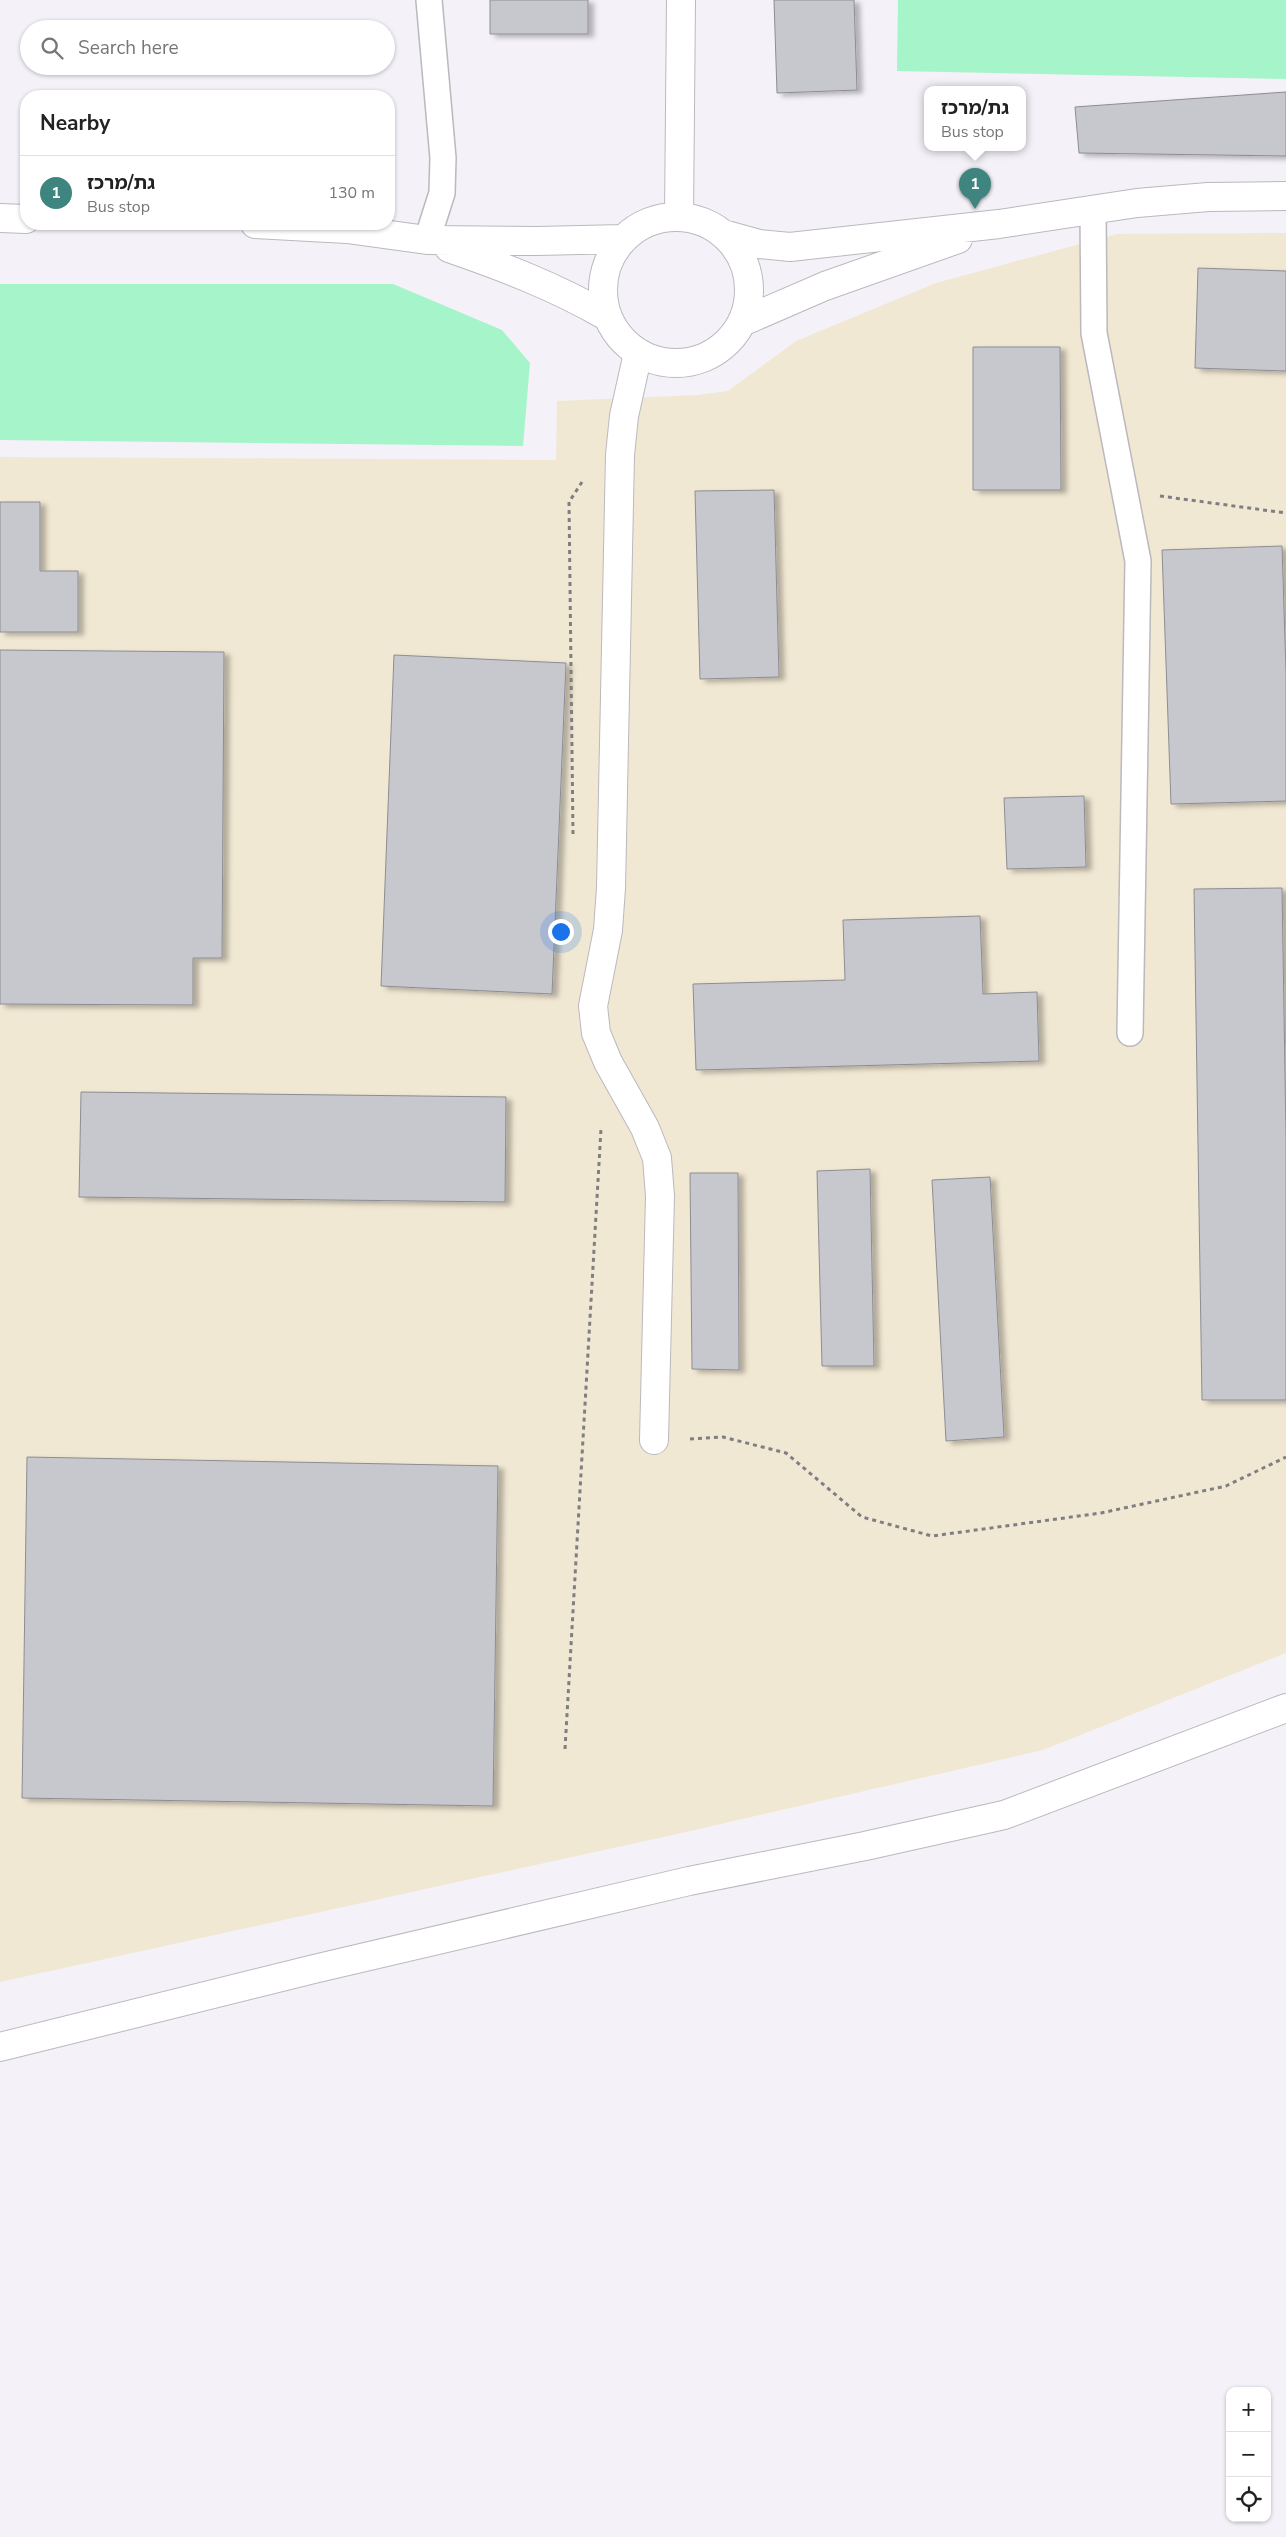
<!DOCTYPE html>
<meta charset="utf-8">
<style>
:root{--surface:#fff;--page:#f6f6f6;--text:#222;--muted:#767676;--line:#e0e0e0;--accent:#3e857f}
body{margin:0;font-family:"Nunito Sans","Noto Sans Hebrew",sans-serif;background:var(--page);color:var(--text)}
.controls{position:absolute;right:15px;bottom:15px;display:grid;overflow:hidden;border-radius:10px;box-shadow:0 1px 4px #0004}
.controls button{width:45px;height:45px;display:grid;place-items:center;padding:0;border:0;border-bottom:1px solid var(--line);background:var(--surface);color:var(--text);font:25px sans-serif}
.you{position:absolute;left:560px;top:931px;width:18px;height:18px;margin:-12px;border:4px solid #fff;border-radius:50%;background:#1a73e8;box-shadow:0 0 0 8px #1a73e833}
.badge{display:grid;place-items:center;width:32px;height:32px;border-radius:50%;background:var(--accent);color:#fff;font-size:16px;font-weight:700}
.pin{position:absolute;translate:-50% -41px;filter:drop-shadow(0 1px 2px #0008)}
.pin::after{content:'';position:absolute;top:26px;width:18px;height:15px;background:inherit;clip-path:polygon(0 0,100% 0,50% 100%)}
.popup{position:absolute;left:924px;top:86px;width:102px;height:65px;box-sizing:border-box;display:grid;place-content:center;border-radius:10px;background:var(--surface);filter:drop-shadow(0 1px 4px #0005);font-size:16px;white-space:nowrap;color:var(--muted)}
.popup b{font-size:19px;color:var(--text)}
.popup::after{content:'';position:absolute;left:50%;top:100%;margin-left:-10px;border:10px solid transparent;border-top-color:var(--surface)}
.list{margin:0;padding:0;list-style:none}
h2{display:flex;justify-content:space-between;align-items:center;height:65px;margin:0;padding:0 20px;font-size:21px}
h2 small{font-size:16px;font-weight:400;color:var(--muted)}
.list li{display:grid;grid-template-columns:32px 1fr auto;gap:15px;align-items:center;box-sizing:border-box;height:75px;padding:0 20px;border-top:1px solid var(--line)}
.list b{display:block;font-size:19px;white-space:nowrap}
.list p{margin:0;font-size:16px;white-space:nowrap;color:var(--muted)}
.list em{font-size:16px;font-style:normal;color:var(--muted)}
.icon{flex:none;width:28px;height:28px;fill:none;stroke:currentColor;stroke-width:2;stroke-linecap:round;stroke-linejoin:round}
.map{position:relative;flex:none;width:1286px;height:2537px;overflow:hidden}
.search{position:absolute;background:var(--surface);box-shadow:0 1px 4px #0004;left:20px;top:20px;width:375px;height:55px;display:flex;align-items:center;gap:12px;box-sizing:border-box;padding:0 18px;border-radius:28px;color:var(--muted);font-size:19px}
.panel{position:absolute;background:var(--surface);box-shadow:0 1px 4px #0004;left:20px;top:90px;width:375px;height:140px;border-radius:20px}
.map>svg:first-child{display:block}
</style>
<div class="map">
<svg width="1286" height="2537" viewBox="0 0 1286 2537">
<defs>
<filter id="shadow"><feDropShadow dx="5.5" dy="3" stdDeviation="2.5" flood-color="#0004"/></filter>
</defs>
<rect width="100%" height="100%" fill="#f4f1f8"/>
<path fill="#f1e8d3" d="M1286 233V1653L1043 1750 686 1832 0 1982V457L556 460 557 401 698 395 728 391 796 341 936 283 1117 234Z"/>
<path fill="#a5f4ca" d="M898 0H1286V79L897 71Z
M0 284H393L502 330 530 363 523 446 0 440Z"/>
<path fill="#c7c7ce" stroke="#8d8d93" filter="url(#shadow)" d="M490 0H588V34H490Z
M774 0H854L857 90 777 93Z
M1286 92V156L1079 153 1075 107Z
M1198 268 1286 271V371L1195 368Z
M973 347H1060L1061 490H973Z
M774 490 779 677 700 679 695 491Z
M0 502H40V571H78V632H0Z
M1282 546 1286 672V801L1171 804 1162 550Z
M0 650 224 652 222 958H193V1005L0 1004Z
M394 655 566 663 552 994 381 986Z
M1084 796 1086 867 1007 869 1004 798Z
M1282 888 1286 1137V1400H1202L1194 889Z
M980 916 983 994 1037 992 1039 1061 696 1070 693 984 845 980 843 920Z
M81 1092 506 1097 505 1202 79 1197Z
M870 1169 874 1366H822L817 1171Z
M690 1173H738L739 1370 692 1369Z
M990 1177 1004 1437 946 1441 932 1180Z
M27 1457 498 1466 493 1806 22 1798Z"/>
<g fill="none" stroke-linecap="round" stroke-linejoin="round">
<defs>
<path id="service" d="M1093 209 1094 333 1138 561 1130 1033
M427 240 442 193 443 158 429 0"/>
<path id="minor" d="M679 217 681 0
M638 353 624 416 620 455 611 888 608 930 593 1006 596 1033 608 1062 645 1128 657 1158 660 1196 654 1440
M0 2047 314 1969 689 1881 865 1846 1004 1815 1286 1708"/>
<path id="tertiary" d="M603 290a73 73 0 1 1 146 0a73 73 0 1 1-146 0Z
M0 218 26 219
M255 224 347 229 427 240 537 241 624 239
M723 234 759 244 790 247 999 224 1137 203 1208 197 1286 196
M449 248C504 267 556 287 606 316
M742 322 825 286 958 239"/>
</defs>
<use href="#service" stroke="#bbb8be" stroke-width="28"/>
<use href="#minor" stroke="#bbb8be" stroke-width="30"/>
<use href="#tertiary" stroke="#bbb8be" stroke-width="30"/>
<path stroke="#807e82" stroke-width="3" stroke-dasharray="4 4" stroke-linecap="butt" d="M1160 496 1286 513
M573 834 569 502 582 482
M690 1439 723 1437 786 1453 862 1517 932 1536 1101 1513 1226 1486 1286 1457
M565 1749 601 1129"/>
<use href="#service" stroke="#fff" stroke-width="25"/>
<use href="#minor" stroke="#fff" stroke-width="28"/>
<use href="#tertiary" stroke="#fff" stroke-width="28"/>
</g>
</svg>
<div class="controls">
<button>+</button>
<button>−</button>
<button><svg class="icon" aria-label="locate" viewBox="0 0 24 24"><circle cx="12" cy="12" r="6"/><path d="M12 2v4M12 18v4M2 12h4M18 12h4"/></svg></button>
</div>
<div class="you"></div>
<div class="pin badge" style="left:975px;top:209px">1</div>
<div class="popup"><b>גת/מרכז</b>Bus stop</div>
<div class="search"><svg class="icon" aria-label="search" viewBox="0 0 24 24"><circle cx="10" cy="10" r="6"/><path d="M15 15l6 6"/></svg>Search here</div>
<section class="panel">
<h2>Nearby<small></small></h2>
<ul class="list">
<li><span class="badge">1</span><div><b>גת/מרכז</b><p>Bus stop</p></div><em>130 m</em></li>
</ul>
</section>
</div>
